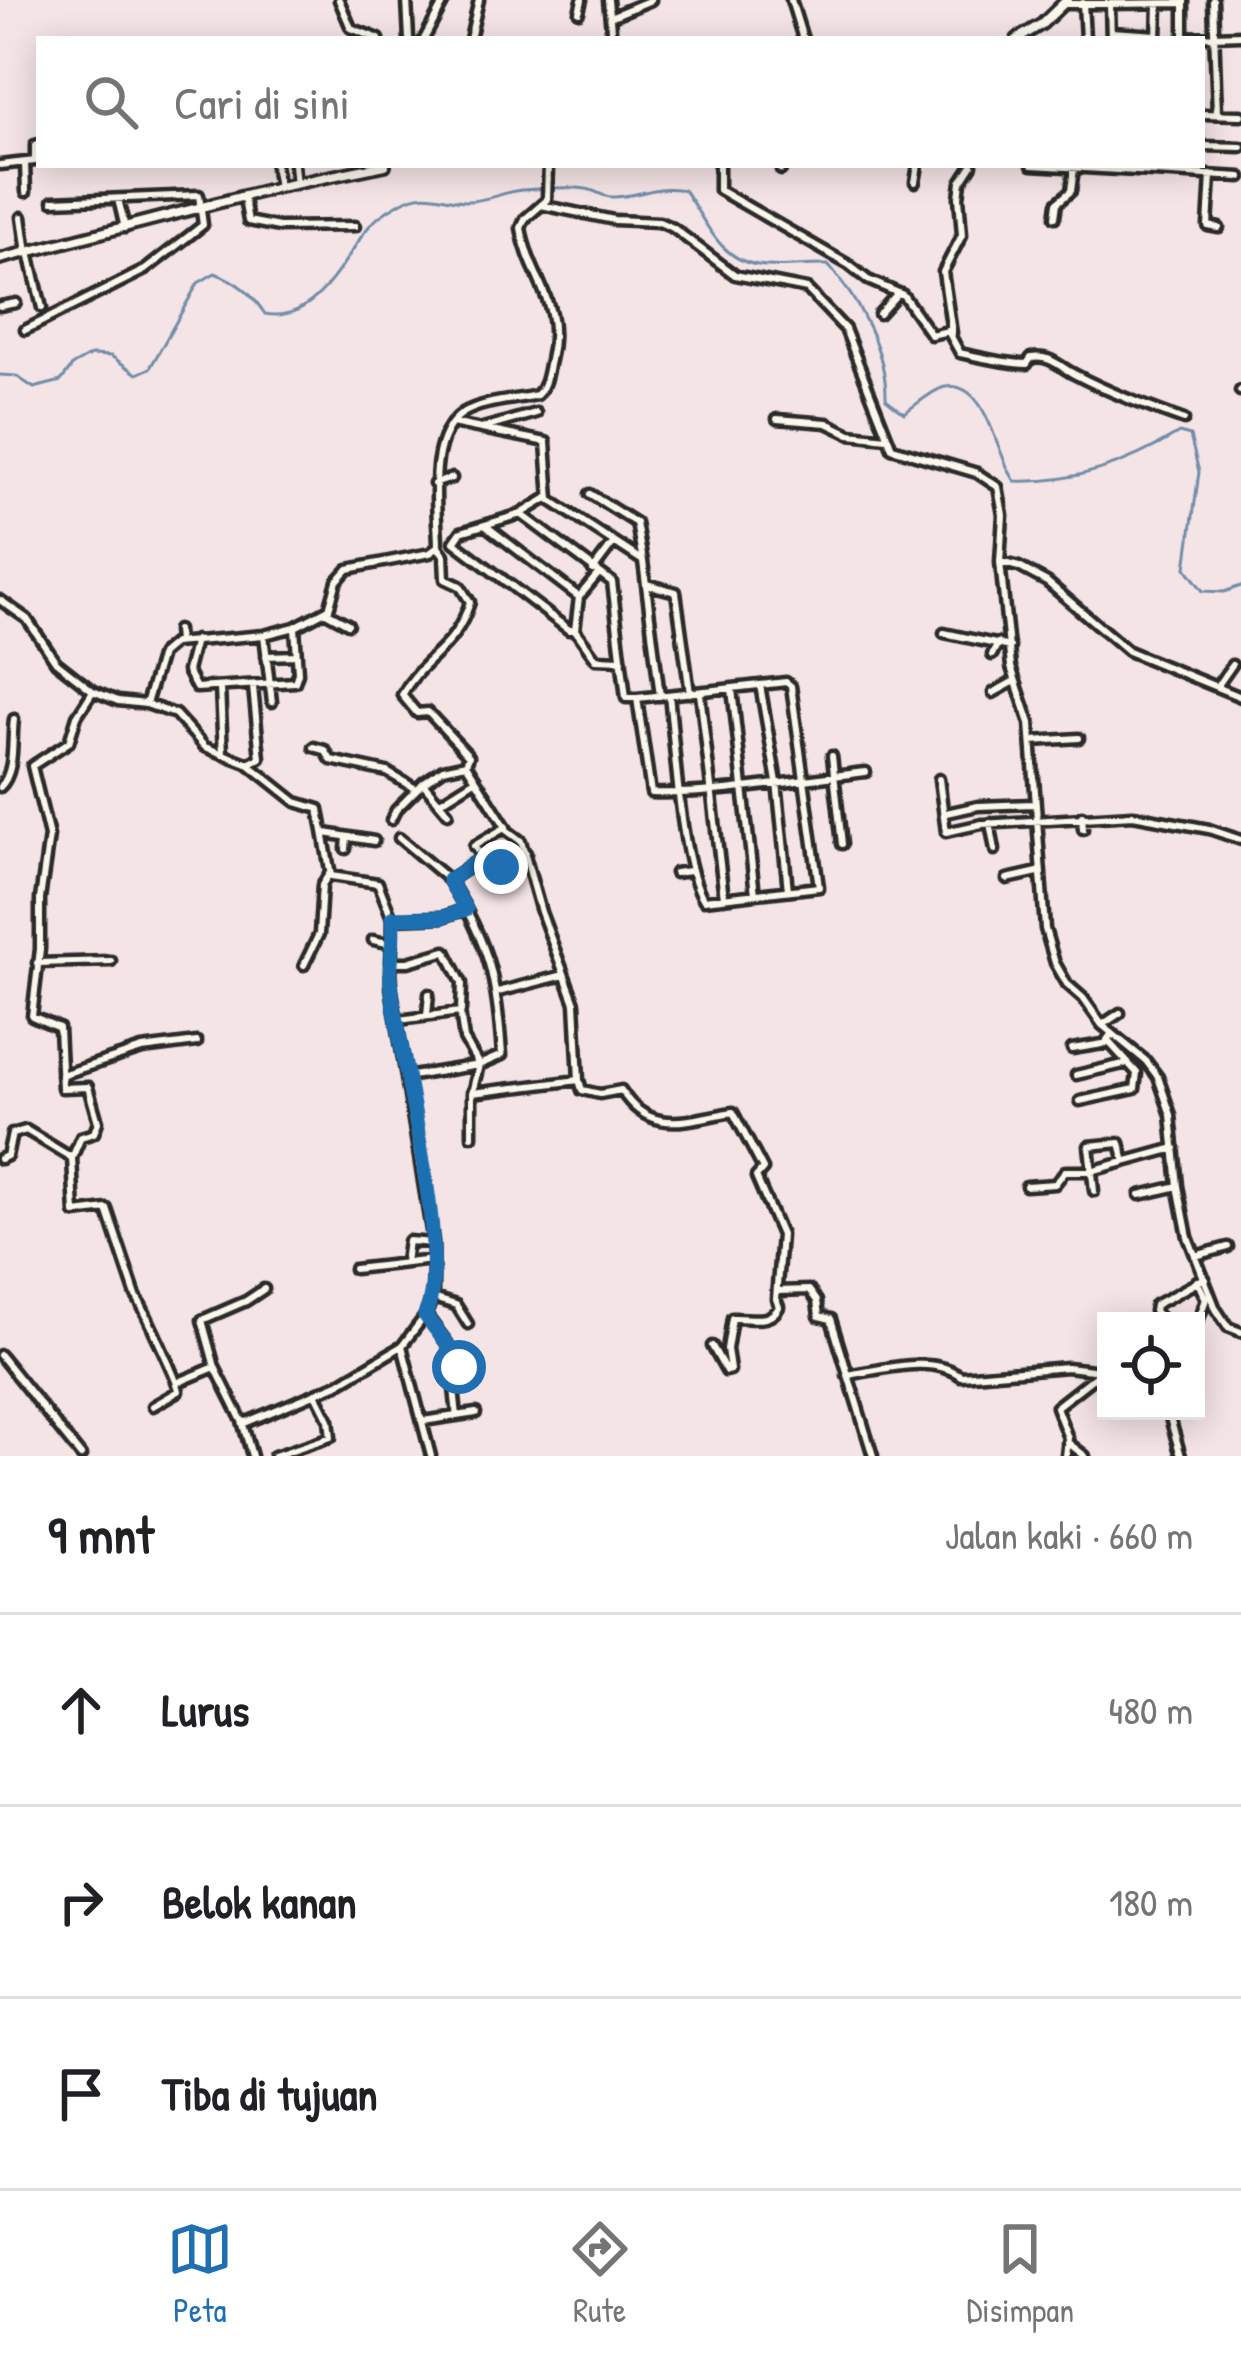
<!DOCTYPE html>
<html lang="id">
<meta charset="utf-8">
<style>
:root{--surface:#fff;--page:#f6f6f6;--text:#202124;--muted:#757577;--line:#e0e0e0;--accent:#1f6fb2}
body{margin:0;font-family:"Patrick Hand",sans-serif;background:var(--page);color:var(--text)}
.controls{position:absolute;right:36px;bottom:36px;display:grid;overflow:hidden;border-radius:0px;box-shadow:0 6px 30px #0003}
.controls button{width:108px;height:108px;display:grid;place-items:center;padding:0;border:0;border-bottom:3px solid var(--line);background:var(--surface);color:var(--text);font:60px sans-serif}
.stop{position:absolute;width:36px;height:36px;margin:-27px;border:9px solid #1f6fb2;border-radius:50%;background:#fff}
.stop.end{background:#1f6fb2;border-color:#fff;box-shadow:0 3px 12px #0008}
.list{margin:0;padding:0;list-style:none}
h2{display:flex;justify-content:space-between;align-items:center;height:156px;margin:0;padding:0 48px;font-size:51px}
h2 small{font-size:39px;font-weight:400;color:var(--muted)}
.list li{display:grid;grid-template-columns:78px 1fr auto;gap:36px;align-items:center;box-sizing:border-box;height:192px;padding:0 48px;border-top:3px solid var(--line)}
.list b{display:block;font-size:45px;white-space:nowrap}
.list em{font-size:39px;font-style:normal;color:var(--muted)}
.icon{flex:none;width:66px;height:66px;fill:none;stroke:currentColor;stroke-width:2;stroke-linecap:round;stroke-linejoin:round}
.map{position:relative;flex:none;width:1241px;height:1456px;overflow:hidden}
.search{position:absolute;background:var(--surface);box-shadow:0 6px 30px #0003;left:36px;right:36px;top:36px;height:132px;display:flex;align-items:center;gap:30px;box-sizing:border-box;padding:0 42px;border-radius:0px;color:var(--muted);font-size:45px}
.sheet{height:732px;background:var(--surface)}
nav{display:flex;justify-content:space-around;align-items:center;box-sizing:border-box;height:168px;border-top:3px solid var(--line);background:var(--surface);font-size:33px;color:var(--muted)}
nav a{display:grid;justify-items:center;gap:6px}
nav .on{color:var(--accent)}
.map>svg:first-child{display:block}
</style>
<div class="map">
<svg width="1241" height="1456" viewBox="0 0 1241 1456">
<rect width="100%" height="100%" fill="#f5e4e6"/>
<filter id="ink" filterUnits="userSpaceOnUse"><feTurbulence type="fractalNoise" baseFrequency=".00833" numOctaves="2"/><feDisplacementMap in="SourceGraphic" scale="24" xChannelSelector="R" yChannelSelector="G"/><feConvolveMatrix kernelMatrix="1 2 1 2 8 2 1 2 1" color-interpolation-filters="sRGB"/></filter>
<g filter="url(#ink)">
<g fill="none" stroke-linecap="round" stroke-linejoin="round">
<path stroke="#718da8" stroke-width="3" d="M0 375 16 376 34 388 61 381 73 365 91 355 111 356 137 374 150 368 198 283 215 273C238 282 251 293 265 314 314 324 343 262 366 230 375 218 389 209 402 202 428 188 442 200 466 201 484 202 503 192 521 190 540 189 567 186 586 189 596 190 601 197 612 197 639 197 657 184 684 190 705 219 719 260 758 265 780 269 805 264 828 265 859 300 887 352 886 399L904 413C915 406 932 390 945 387 988 379 995 455 1015 481 1075 483 1128 464 1179 433L1190 436 1199 472 1186 568 1203 591 1224 592 1241 586"/>
<defs>
<path id="minor" d="M339 0 351 28 379 39
M407 0 409 39
M608 0 612 39
M791 0 803 39
M1213 0 1217 114
M1184 1V35
M1083 3 1085 39
M1064 4H1108
M579 12 582 0
M610 17 651 0
M1111 32 1157 35
M1184 37 1241 35
M424 39 445 0
M470 39 479 0
M1111 39 1110 4 1184 3
M1157 39 1158 4
M1202 114 1241 115
M1202 146 1241 147
M25 163 26 192
M0 165 35 161V145L39 144
M275 165 279 187
M294 165 296 184
M719 165V190L849 265 868 280 903 295 931 335 948 331 960 353C978 357 1009 364 1027 364L1031 358C1051 355 1058 366 1074 374 1110 393 1146 406 1184 420
M1032 165 1241 177
M781 170 782 165
M1211 175 1208 226 1219 228
M915 182 918 165
M118 199 125 228
M244 199 248 221 279 227 355 226
M541 205 614 220 659 222 673 228 735 275 807 289 845 329 892 448 977 473 998 487 1003 515 1000 562 1011 667 1030 723 1045 929 1055 963 1067 984 1083 998 1102 1025 1146 1061 1158 1077 1171 1115 1178 1186 1188 1237 1216 1309 1228 1327 1241 1332
M22 217 27 253
M1055 217 1057 203 1071 191 1074 168
M29 252 42 308
M0 306 16 303
M879 314 898 293
M25 330 145 270 203 225 199 195 53 201
M952 333 943 272 962 235 959 197 961 182 972 165
M1240 391 1241 390
M777 419 827 423 850 434 887 438
M452 423 546 442 550 500 614 542 593 570
M483 428 536 413
M434 484 452 478
M590 494 636 523 643 561
M549 497 521 514 461 532 454 542 569 630H575L579 597 599 573
M521 514 612 582 626 698H637
M486 526 579 597
M614 542 643 561 660 696
M1000 562 1019 567 1047 582 1128 651 1241 697
M646 584 676 592 690 693
M0 600 27 619 56 662 93 691 118 701 146 704 175 714 205 747 247 763 296 802 319 809 331 876 378 883 392 918 391 986 433 1243V1298L425 1316 402 1346 431 1456
M326 612 348 624
M177 630 178 642
M575 630 596 659 622 660
M944 633 1010 647
M264 635 272 702
M195 640 187 671 196 688 295 682 298 673 295 627
M992 655 998 643
M266 656 297 655
M760 685 777 782 788 890
M1218 685 1232 665
M220 688 223 754
M732 689 755 894
M700 693 724 898
M993 693 1013 682
M669 695C675 744 680 863 704 900L819 887 791 686 786 682C736 688 687 693 637 698L651 793C721 795 796 780 866 772
M146 704 161 654 174 643 264 635 295 627 329 609 337 581 348 569 430 553 438 547
M1032 741 1079 738
M314 747 325 750 331 760 387 772 416 789
M832 756 842 844
M250 763 260 758 253 687
M466 764 469 756 428 712 417 713 402 695C424 655 455 651 470 602L460 586 445 579 444 555 438 547C438 510 425 438 463 413 483 401 515 400 537 395 546 386 547 373 550 360 564 302 529 279 521 228L525 219 547 200 548 165
M939 779 946 832 982 824 1133 815 1209 829 1241 840
M423 783 443 769 466 764 506 827 474 846 482 858
M0 787C16 772 11 741 14 719
M440 802 475 780
M946 813 978 806 1034 804
M1082 816 1083 829
M391 820 396 810 423 783 448 813
M990 823 995 850
M505 829 521 841 541 912 575 1003 579 1080
M325 833 374 841
M399 838 449 880
M346 849 347 837
M675 873 690 871
M1007 879 1038 872
M393 919 443 917 466 909
M373 940 392 944
M391 962H408L446 951 462 983 461 1011
M37 963 111 961
M304 965 319 934 322 885 329 874
M498 992 564 975
M427 1015 429 994
M399 1020 460 1012 464 1039 479 1065 472 1093V1136
M1102 1025 1120 1013
M1072 1049 1109 1043
M61 1075 142 1049 197 1042
M1076 1075 1128 1063
M406 1077 479 1065 502 1055C497 980 490 945 449 880L482 858 495 871 526 853
M472 1093 579 1080 582 1090 600 1094 621 1090C650 1137 689 1119 733 1112L763 1169 756 1177 781 1235 776 1299 779 1307C769 1325 751 1317 732 1318L727 1349 730 1370 726 1371 712 1346
M1080 1101 1135 1089 1137 1073 1107 1040 1112 1033
M72 1158 81 1137 94 1133 98 1122 88 1087 62 1088 59 1028 32 1016 40 949V899L49 836 32 766 69 742 77 716 93 691
M0 1159 7 1156 12 1134 26 1130 72 1158 75 1213 107 1209 136 1296C140 1300 179 1384 179 1391L153 1406
M1026 1186 1055 1184 1065 1171H1091L1175 1148
M1094 1191 1089 1146 1120 1143 1125 1162
M1140 1195 1178 1186
M1195 1256 1228 1247
M405 1262 408 1241 433 1243
M354 1269 433 1260
M778 1291 809 1290 817 1301 819 1316 831 1319 873 1456
M433 1298 456 1305 468 1324
M426 1315 447 1343 453 1367 462 1372 463 1383 454 1388 457 1416
M1164 1321 1154 1311 1155 1305 1205 1278
M1196 1327 1206 1299 1197 1281
M0 1355 81 1456
M215 1367 202 1320 246 1301 264 1289
M847 1375C882 1370 932 1354 961 1376L1067 1367 1101 1371
M179 1382 215 1367 242 1421 247 1422 338 1384 402 1346
M1168 1411 1181 1456
M242 1421 252 1456
M423 1421 476 1413
M1067 1442 1085 1456
M274 1456 331 1437 329 1420 316 1394
M1066 1456 1068 1438 1056 1407 1106 1368"/>
<path id="tertiary" d="M1017 39 1042 24 1067 0
M0 259 279 187 385 165"/>
</defs>
<use href="#minor" stroke="#2b2b2b" stroke-width="15"/>
<use href="#tertiary" stroke="#2b2b2b" stroke-width="16"/>
<use href="#minor" stroke="#fbf7ec" stroke-width="6"/>
<use href="#tertiary" stroke="#fbf7ec" stroke-width="8"/>
</g>
</g>
<g fill="none" stroke-linecap="round" stroke-linejoin="round" filter="url(#ink)">
<path stroke="#1f6fb2" stroke-width="15" d="M459 1367H453L449 1346 425 1315C454 1251 399 1060 391 983 389 962 395 940 392 918L443 917 466 909 449 880 482 858 495 871 501 867"/>
</g>
</svg>
<div class="controls">
<button><svg class="icon" aria-label="locate" viewBox="0 0 24 24"><circle cx="12" cy="12" r="6"/><path d="M12 2v4M12 18v4M2 12h4M18 12h4"/></svg></button>
</div>
<div class="stop" style="left:459px;top:1367px"></div>
<div class="stop end" style="left:501px;top:867px"></div>
<div class="search"><svg class="icon" aria-label="search" viewBox="0 0 24 24"><circle cx="10" cy="10" r="6"/><path d="M15 15l6 6"/></svg>Cari di sini</div>
</div>
<section class="sheet">
<h2>9 mnt<small>Jalan kaki · 660 m</small></h2>
<ul class="list">
<li><svg class="icon" aria-label="ahead" viewBox="0 0 24 24"><path d="M12 20V5M6 11l6-6 6 6"/></svg><div><b>Lurus</b></div><em>480 m</em></li>
<li><svg class="icon" aria-label="right" viewBox="0 0 24 24"><path d="M7 20v-9h11M14 6l5 5-5 5"/></svg><div><b>Belok kanan</b></div><em>180 m</em></li>
<li><svg class="icon" aria-label="arrive" viewBox="0 0 24 24"><path d="M6 21V4h12l-3 4 3 4H6"/></svg><div><b>Tiba di tujuan</b></div></li>
</ul>
</section>
<nav>
<a class="on"><svg class="icon" aria-label="map" viewBox="0 0 24 24"><path d="M3 6l6-2 6 2 6-2v14l-6 2-6-2-6 2zM9 4v14M15 6v14"/></svg>Peta</a>
<a><svg class="icon" aria-label="directions" viewBox="0 0 24 24"><path d="M12 3l9 9-9 9-9-9zM9 14v-3h6M13 9l2 2-2 2"/></svg>Rute</a>
<a><svg class="icon" aria-label="saved" viewBox="0 0 24 24"><path d="M7 4h10v16l-5-4-5 4z"/></svg>Disimpan</a>
</nav>
